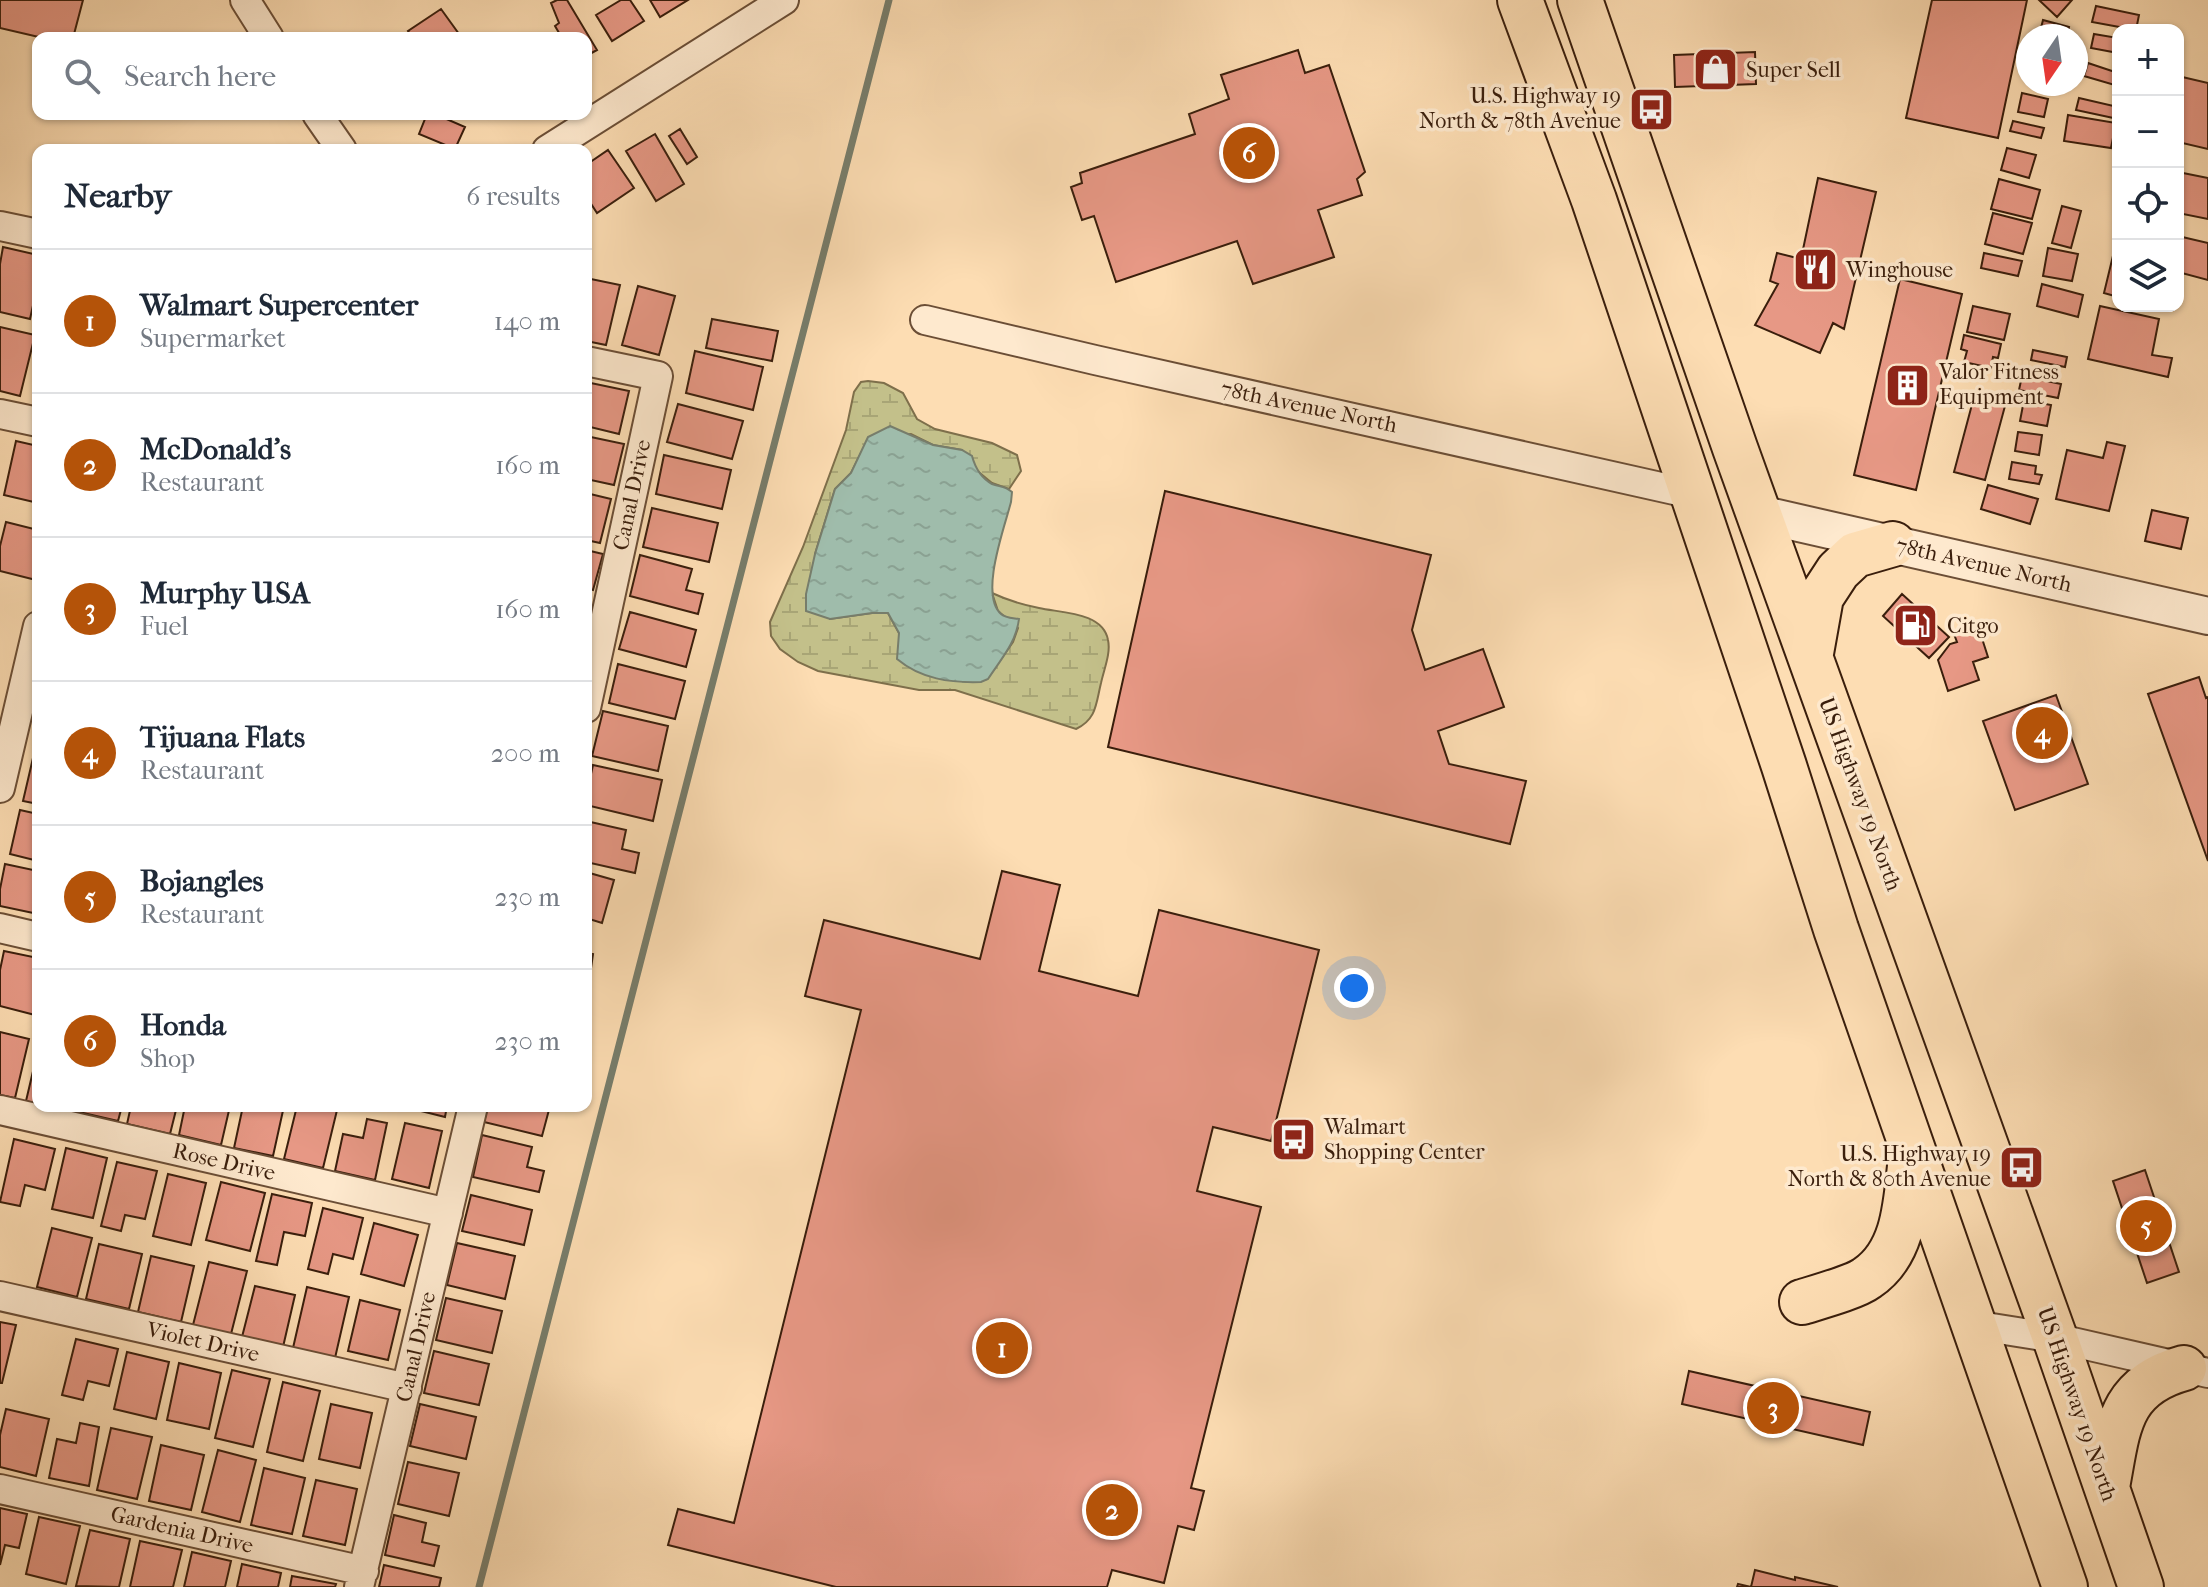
<!DOCTYPE html>
<meta charset="utf-8">
<style>
:root{--surface:#fff;--page:#f6f6f7;--text:#1f2937;--muted:#747a83;--line:#e0e1e3;--accent:#b45309}
body{margin:0;font-family:"IM FELL French Canon",serif;background:var(--page);color:var(--text)}
.controls{position:absolute;right:24px;top:24px;display:grid;overflow:hidden;border-radius:16px;box-shadow:0 2px 6px #0004}
.controls button{width:72px;height:72px;display:grid;place-items:center;padding:0;border:0;border-bottom:2px solid var(--line);background:var(--surface);color:var(--text);font:40px sans-serif}
.compass{position:absolute;left:2016px;top:24px;width:72px;height:72px;border-radius:50%;background:var(--surface);box-shadow:0 2px 6px #0004;rotate:193deg}
.you{position:absolute;left:1354px;top:988px;width:28px;height:28px;margin:-20px;border:6px solid #fff;border-radius:50%;background:#1a73e8;box-shadow:0 0 0 12px #1a73e833}
.badge{display:grid;place-items:center;width:52px;height:52px;border-radius:50%;background:var(--accent);color:#fff;font-size:26px;font-weight:700}
.pin{position:absolute;translate:-50% -50%;border:4px solid #fff;box-shadow:0 2px 8px #0006}
.list{margin:0;padding:0;list-style:none}
h2{display:flex;justify-content:space-between;align-items:center;height:104px;margin:0;padding:0 32px;font-size:34px}
h2 small{font-size:26px;font-weight:400;color:var(--muted)}
.list li{display:grid;grid-template-columns:52px 1fr auto;gap:24px;align-items:center;box-sizing:border-box;height:144px;padding:0 32px;border-top:2px solid var(--line)}
.list b{display:block;font-size:30px;white-space:nowrap}
.list p{margin:0;font-size:26px;white-space:nowrap;color:var(--muted)}
.list em{font-size:26px;font-style:normal;color:var(--muted)}
.icon{flex:none;width:44px;height:44px;fill:none;stroke:currentColor;stroke-width:2;stroke-linecap:round;stroke-linejoin:round}
.map{position:relative;flex:none;width:2208px;height:1587px;overflow:hidden}
.search{position:absolute;background:var(--surface);box-shadow:0 2px 6px #0004;left:32px;top:32px;width:560px;height:88px;display:flex;align-items:center;gap:20px;box-sizing:border-box;padding:0 28px;border-radius:16px;color:var(--muted);font-size:30px}
.panel{position:absolute;background:var(--surface);box-shadow:0 2px 6px #0004;left:32px;top:144px;width:560px;height:968px;border-radius:16px}
.map>svg:first-child{display:block}
</style>
<div class="map">
<svg width="2208" height="1587" viewBox="0 0 2208 1587">
<defs>
<pattern id="wetland-marsh" width="20" height="14" patternUnits="userSpaceOnUse" patternTransform="scale(2)"><rect width="20" height="14" fill="#c3c08a"/><path d="M1 5h8M5 5V1M11 12h8M15 12V8" fill="none" stroke="#a8a576"/></pattern>
<pattern id="water-ripples" width="26" height="14" patternUnits="userSpaceOnUse" patternTransform="scale(2)"><rect width="26" height="14" fill="#9fbcab"/><path d="M2 4q2-2 4 0t4 0M15 11q2-2 4 0t4 0" fill="none" stroke="#8aa192"/></pattern>
</defs>
<rect width="100%" height="100%" fill="#fdddb3"/>
<filter id="stains"><feTurbulence type="fractalNoise" baseFrequency=".0025" numOctaves="4"/><feColorMatrix values="0 0 0 0 .2 0 0 0 0 .09 0 0 0 0 .02 0 0 0 .5 -.17"/></filter>
<radialGradient id="worn" r=".72"><stop offset=".6" stop-color="#630" stop-opacity="0"/><stop offset="1" stop-color="#630" stop-opacity=".3"/></radialGradient>
<path fill="url(#wetland-marsh)" stroke="#7e6f4b" stroke-width="2" d="M868 381 884 383 903 393 917 419 935 429 992 443 1017 455 1021 471 1009 489 992 483 975 469 962 450 933 445 911 434 869 437 851 473 835 489 815 554 830 619 872 613H888L899 633 952 680 975 682 987 679 1013 642 1018 628 998 611 992 593C1007 600 1023 605 1039 608 1061 613 1103 612 1108 640 1111 653 1104 669 1101 683 1096 703 1097 719 1076 729L955 690H919L818 671 798 662 780 649 771 636 770 622 803 547 846 430 854 392 861 382Z"/>
<path fill="url(#water-ripples)" stroke="#777d6b" stroke-width="2" d="M890 426 933 445 962 450 972 456C975 467 981 478 992 484 1000 487 1005 486 1012 492L1011 502C1005 526 979 595 1001 614 1005 618 1013 618 1019 619 1016 643 1001 659 988 679L981 682C950 683 921 679 897 659L899 633 888 613H872L830 619 806 611V594L815 554 835 489 851 473 868 437Z"/>
<g fill="none" stroke-linecap="round" stroke-linejoin="round">
<path stroke="#777d6b" stroke-width="7" d="M479 1587 889 0"/>
</g>
<path fill="#e79885" stroke="#3a1e0c" stroke-width="2" d="M0 0H83L73 38H43L0 28Z
M557 0H567L597 50 586 56V38H562L555 26 559 23 551 3Z
M621 0H630L644 21 612 41 596 15Z
M650 0H688L660 17Z
M1932 0H2027L1998 138 1906 118Z
M2039 0H2072L2057 17Z
M2096 6 2139 15 2136 30 2092 22Z
M441 9 459 34 453 38H413L408 31Z
M2043 20 2069 27 2067 36H2039Z
M2094 34 2118 38V53L2091 48Z
M1298 50 1305 73 1329 65 1365 172 1357 179 1362 195 1318 210 1334 257 1253 284 1237 241 1116 282 1094 216 1082 220 1071 187 1082 183 1080 173 1195 134 1189 114 1229 99 1221 75Z
M1755 52 1756 84 1675 87 1674 55Z
M2088 63 2118 73V86L2084 76Z
M2178 76 2208 83V149L2178 142Z
M2022 93 2048 99 2044 117 2018 112Z
M2079 98 2118 107V119L2076 110Z
M427 114H435L465 127 455 149 419 134Z
M2068 115 2116 123 2111 148 2064 141Z
M2013 121 2044 128 2041 138 2010 131Z
M680 129 697 157 687 164 669 136Z
M655 134 684 184 656 201 626 151Z
M2007 148 2036 155 2029 178 2001 170Z
M608 150 634 188 597 213 586 196V165Z
M2178 172 2208 178V219L2178 213Z
M1818 178 1876 192 1844 329 1833 323 1820 353 1755 325 1778 284 1770 281 1777 253 1801 259Z
M1999 179 2040 190 2032 219 1991 209Z
M2062 206 2081 211 2071 248 2052 243Z
M1993 213 2032 223 2023 254 1985 244Z
M2118 235V297L2104 293Z
M2178 236 2208 243V280L2178 272Z
M3 247 38 255V283L30 319 0 312V264Z
M2048 248 2078 254 2072 281 2043 276Z
M1984 253 2022 261 2018 276 1981 268Z
M586 278 620 285 606 345 586 341Z
M1900 279 1962 294 1916 490 1854 475Z
M2042 284 2083 295 2078 317 2037 306Z
M638 286 675 296 659 355 622 345Z
M1973 306 2010 314 2004 340 1967 332Z
M2100 306 2159 319 2152 355 2172 358 2168 377 2088 359Z
M712 319 778 331 772 361 706 348Z
M0 327 35 335 20 396 0 391Z
M1964 335 2001 344 1998 358 1993 357 1991 368 1964 362 1967 351 1961 349Z
M2033 350 2067 357 2065 367 2031 360Z
M695 351 763 367 753 410 686 393Z
M2022 376 2061 384 2058 398 2019 390Z
M586 382 629 391 619 434 586 426Z
M1974 397 2005 406 1985 480 1954 472Z
M2024 400 2051 405 2047 426 2020 421Z
M678 404 743 421 732 459 667 442Z
M2018 432 2042 435 2039 455 2015 451Z
M586 436 624 444 614 485 586 479Z
M16 441 38 446V503L4 495Z
M2107 442 2125 446 2109 511 2056 499 2067 450 2103 458Z
M664 455 731 470 722 509 656 494Z
M2012 462 2036 466 2035 474 2042 475 2039 484 2009 479Z
M1988 485 2038 499 2030 524 1981 509Z
M1165 491 1431 555 1412 630 1425 670 1483 649 1504 707 1438 731 1449 764 1526 781 1510 844 1108 747Z
M586 493 611 499 600 543 586 540Z
M652 508 718 523 709 562 643 547Z
M2152 510 2188 518 2181 549 2145 541Z
M6 522 38 530V571L36 580 0 571V546Z
M586 550 603 554 593 590 586 588Z
M640 555 692 569 686 590 703 594 698 614 630 596Z
M1902 594 1949 637 1929 658 1883 616Z
M630 612 696 630 686 667 619 649Z
M1978 626 1988 657 1973 662 1979 680 1948 691 1938 660 1950 644 1957 642 1954 634Z
M618 664 685 681 675 719 609 703Z
M2199 677 2206 698 2208 697V861L2148 694Z
M2056 695 2088 784 2015 810 1983 721Z
M603 711 668 726 658 771 592 756Z
M33 758 38 759V804L23 801Z
M593 765 662 780 653 821 586 805V796Z
M20 810 38 814V861L10 854Z
M586 821 626 830 622 849 639 853 635 873 586 862Z
M5 864 38 871V914L0 906V889Z
M1002 871 1060 885 1039 971 1138 996 1159 910 1319 950 1271 1141 1213 1127 1197 1191 1261 1207 1191 1488 1204 1491 1194 1530 1178 1526 1164 1583 1112 1570 1107 1587H836L668 1545 678 1509 734 1523 861 1010 805 996 824 920 980 959Z
M586 872 614 880 602 923 586 918Z
M4 951 38 958V1001L35 1015 0 1006V970Z
M586 953 593 954 590 975 586 974Z
M0 1032 29 1039 15 1098 0 1095Z
M38 1050V1104L26 1101Z
M80 1106H122L118 1121 79 1112Z
M131 1106H177L170 1134 127 1124Z
M185 1106H230L221 1145 179 1135Z
M243 1106H284L273 1156 234 1148Z
M297 1106H338L323 1168 284 1159Z
M401 1106H447L445 1117Z
M488 1106H550L542 1136 484 1122Z
M367 1119 387 1123 375 1180 335 1171 343 1134 363 1138Z
M405 1123 442 1131 429 1188 392 1179Z
M482 1135 532 1147 527 1167 544 1171 539 1192 473 1177Z
M14 1139 55 1149 45 1190 25 1185 20 1206 0 1202Z
M66 1148 107 1158 93 1218 52 1209Z
M117 1162 157 1171 145 1219 125 1215 121 1231 101 1226Z
M2145 1170 2179 1272 2147 1283 2113 1181Z
M168 1174 206 1183 191 1245 153 1236Z
M221 1182 265 1193 250 1251 206 1240Z
M272 1194 312 1203 305 1236 284 1232 277 1265 256 1261Z
M471 1195 532 1210 524 1245 462 1231Z
M323 1208 363 1218 353 1259 333 1254 328 1274 308 1269Z
M374 1223 418 1235 404 1286 361 1274Z
M52 1228 92 1238 77 1297 37 1287Z
M457 1243 515 1256 505 1299 447 1285Z
M99 1244 142 1254 129 1309 86 1299Z
M151 1256 194 1266 181 1322 138 1312Z
M209 1262 247 1271 231 1334 193 1325Z
M255 1286 295 1295 283 1347 242 1337Z
M307 1287 349 1297 335 1358 293 1348Z
M446 1298 502 1311 492 1353 436 1340Z
M360 1300 400 1310 388 1360 348 1351Z
M0 1322 16 1325 2 1383H0Z
M76 1339 118 1349 109 1386 88 1381 83 1400 62 1395Z
M434 1351 489 1364 479 1405 424 1393Z
M127 1352 169 1362 156 1419 114 1409Z
M179 1363 221 1373 209 1429 167 1420Z
M232 1370 270 1379 253 1447 215 1438Z
M1689 1371 1870 1412 1863 1445 1682 1404Z
M283 1382 320 1391 303 1461 267 1452Z
M331 1404 372 1413 360 1468 319 1459Z
M420 1404 476 1417 466 1459 410 1446Z
M6 1409 49 1419 36 1476 0 1467V1435Z
M80 1423 99 1427 89 1486 49 1478 57 1439 76 1443Z
M111 1428 152 1437 137 1499 97 1490Z
M161 1445 204 1455 191 1510 149 1501Z
M218 1450 256 1460 240 1522 202 1512Z
M408 1462 459 1473 449 1516 398 1504Z
M264 1468 305 1478 292 1534 251 1525Z
M316 1480 357 1489 345 1545 303 1536Z
M0 1508 27 1514 19 1548 5 1545 0 1565Z
M394 1515 426 1523 422 1542 439 1546 434 1566 385 1555Z
M39 1517 80 1526 66 1584 26 1574Z
M90 1530 130 1539 119 1587 76 1586Z
M140 1541 182 1550 173 1587H130Z
M192 1552 231 1561 225 1587H184Z
M242 1564 281 1573 278 1587H237Z
M384 1565 441 1578 439 1587H379Z
M1755 1570 1795 1580V1577L1838 1587H1737L1738 1584 1751 1587Z
M292 1576 336 1584 335 1587H290Z"/>
<g fill="none" stroke-linecap="round" stroke-linejoin="round">
<defs>
<path id="minor" d="M245 0 269 38
M317 114 342 150
M547 150 784 0
M0 226 38 234
M925 320 1095 360 1692 494
M586 361 658 376 586 708
M0 414 38 422
M0 788 38 626
M0 928 38 937
M0 1110 448 1213
M0 1296 407 1388
M1973 1325 2055 1338 2208 1373
M0 1489 364 1571
M359 1587 473 1106"/>
<path id="tertiary" d="M1759 514 2208 616"/>
<path id="trunk" d="M1520 0 1594 200 1784 766 1836 929 2065 1587
M1580 0 1735 448 2055 1338 2141 1587
M1811 653 1821 597 1838 571 1855 555 1893 544
M1802 1302C1818 1297 1855 1287 1867 1278 1906 1252 1906 1199 1911 1157
M2107 1487C2118 1429 2118 1386 2184 1368"/>
</defs>
<use href="#minor" stroke="#6b4e36" stroke-width="32"/>
<use href="#tertiary" stroke="#6b4e36" stroke-width="40"/>
<use href="#trunk" stroke="#3a1e0c" stroke-width="48"/>
<use href="#minor" stroke="#fee9ce" stroke-width="28"/>
<use href="#tertiary" stroke="#fee9ce" stroke-width="36"/>
<use href="#trunk" stroke="#fdddb3" stroke-width="44"/>
</g>
<defs>
<symbol id="shop-square" viewBox="-11 -11 22 22"><rect x="-9" y="-9" width="18" height="18" rx="4" fill="#8f2418" stroke="#fee9ce"/><path d="M-5-2.5h2.3a2.7 3.5 0 0 1 5.4 0H5L5.5 6h-11ZM-1.5-2.5h3a1.5 2.3 0 0 0-3 0Z" fill="#fff"/></symbol>
<symbol id="bus-square" viewBox="-11 -11 22 22"><rect x="-9" y="-9" width="18" height="18" rx="4" fill="#8f2418" stroke="#fee9ce"/><path d="M-5-6H5V4H4V6H2V4H-2V6H-4V4H-5ZM-3.5-4V0h7V-4ZM-3.5 1.2v1.5H-2V1.2ZM2 1.2v1.5H3.5V1.2Z" fill="#fff"/></symbol>
<symbol id="restaurant-square" viewBox="-11 -11 22 22"><rect x="-9" y="-9" width="18" height="18" rx="4" fill="#8f2418" stroke="#fee9ce"/><path d="M-5-6h1v4h1v-4h1v4h1v-4h1v5L-1.5 .5V6h-2V.5L-5-1ZM5-6V6H3V1.5H1.5Q1.5-4 5-6Z" fill="#fff"/></symbol>
<symbol id="building-square" viewBox="-11 -11 22 22"><rect x="-9" y="-9" width="18" height="18" rx="4" fill="#8f2418" stroke="#fee9ce"/><path d="M-4-6H4V6H1V3H-1V6H-4ZM-2.5-4.3h1.7v1.8h-1.7ZM.8-4.3h1.7v1.8H.8ZM-2.5-1h1.7V.8h-1.7ZM.8-1h1.7V.8H.8Z" fill="#fff"/></symbol>
<symbol id="fuel-square" viewBox="-11 -11 22 22"><rect x="-9" y="-9" width="18" height="18" rx="4" fill="#8f2418" stroke="#fee9ce"/><path d="M-5.5-6h7V0h2V4h1.3V-2.5L3-4.5l.8-.8L6-3V5H2.5V1h-1V6h-7ZM-4.2-4.7v3.2H.2V-4.7Z" fill="#fff"/></symbol>
</defs>
<g fill-rule="evenodd">
<use href="#shop-square" x="1690" y="44" width="51" height="51"/>
<use href="#bus-square" x="1626" y="84" width="51" height="51"/>
<use href="#restaurant-square" x="1790" y="244" width="51" height="51"/>
<use href="#building-square" x="1882" y="360" width="51" height="51"/>
<use href="#fuel-square" x="1890" y="600" width="51" height="51"/>
<use href="#bus-square" x="1268" y="1114" width="51" height="51"/>
<use href="#bus-square" x="1996" y="1142" width="51" height="51"/>
</g>
<g text-anchor="middle" dominant-baseline="central" stroke-width="7" stroke-linejoin="round" paint-order="stroke">
<g font-size="22" fill="#3a1e0c" stroke="#fee9ce" text-anchor="start">
<text x="1746" y="70">Super Sell</text>
<text x="1621" y="96" text-anchor="end">U.S. Highway 19<tspan x="1621" dy="25">North &amp; 78th Avenue</tspan></text>
<text x="1846" y="270">Winghouse</text>
<text x="1939" y="372">Valor Fitness<tspan x="1939" dy="25">Equipment</tspan></text>
<text x="1947" y="626">Citgo</text>
<text x="1324" y="1127">Walmart<tspan x="1324" dy="25">Shopping Center</tspan></text>
<text x="1991" y="1154" text-anchor="end">U.S. Highway 19<tspan x="1991" dy="25">North &amp; 80th Avenue</tspan></text>
</g>
<g font-size="22" fill="#3a1e0c" stroke="#fee9ce">
<text transform="translate(1309 407) rotate(12)">78th Avenue North</text>
<text transform="translate(632 495) rotate(-78)">Canal Drive</text>
<text transform="translate(1984 565) rotate(13)">78th Avenue North</text>
<text transform="translate(1860 794) rotate(70)">US Highway 19 North</text>
<text transform="translate(224 1162) rotate(13)">Rose Drive</text>
<text transform="translate(203 1342) rotate(13)">Violet Drive</text>
<text transform="translate(416 1347) rotate(-77)">Canal Drive</text>
<text transform="translate(2077 1404) rotate(71)">US Highway 19 North</text>
<text transform="translate(182 1530) rotate(13)">Gardenia Drive</text>
</g>
</g>
<rect width="100%" height="100%" filter="url(#stains)"/>
<rect width="100%" height="100%" fill="url(#worn)"/>
</svg>
<div class="controls">
<button>+</button>
<button>−</button>
<button><svg class="icon" aria-label="locate" viewBox="0 0 24 24"><circle cx="12" cy="12" r="6"/><path d="M12 2v4M12 18v4M2 12h4M18 12h4"/></svg></button>
<button><svg class="icon" aria-label="layers" viewBox="0 0 24 24"><path d="M12 4l9 5-9 5-9-5zM3 14l9 5 9-5"/></svg></button>
</div>
<svg class="compass" viewBox="-18 -18 36 36"><path d="M0-13l5 13h-10z" fill="#e53935"/><path d="M0 13l5-13h-10z" fill="#747a83"/></svg>
<div class="you"></div>
<div class="pin badge" style="left:1002px;top:1348px">1</div>
<div class="pin badge" style="left:1112px;top:1510px">2</div>
<div class="pin badge" style="left:1773px;top:1408px">3</div>
<div class="pin badge" style="left:2042px;top:733px">4</div>
<div class="pin badge" style="left:2146px;top:1226px">5</div>
<div class="pin badge" style="left:1249px;top:153px">6</div>
<div class="search"><svg class="icon" aria-label="search" viewBox="0 0 24 24"><circle cx="10" cy="10" r="6"/><path d="M15 15l6 6"/></svg>Search here</div>
<section class="panel">
<h2>Nearby<small>6 results</small></h2>
<ul class="list">
<li><span class="badge">1</span><div><b>Walmart Supercenter</b><p>Supermarket</p></div><em>140 m</em></li>
<li><span class="badge">2</span><div><b>McDonald's</b><p>Restaurant</p></div><em>160 m</em></li>
<li><span class="badge">3</span><div><b>Murphy USA</b><p>Fuel</p></div><em>160 m</em></li>
<li><span class="badge">4</span><div><b>Tijuana Flats</b><p>Restaurant</p></div><em>200 m</em></li>
<li><span class="badge">5</span><div><b>Bojangles</b><p>Restaurant</p></div><em>230 m</em></li>
<li><span class="badge">6</span><div><b>Honda</b><p>Shop</p></div><em>230 m</em></li>
</ul>
</section>
</div>
